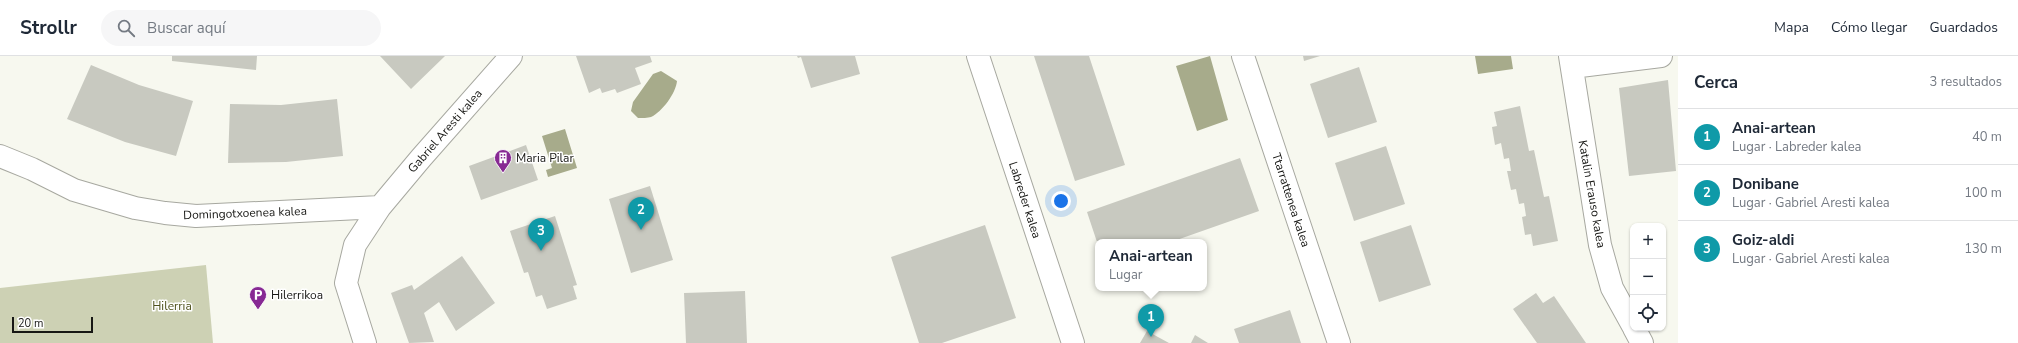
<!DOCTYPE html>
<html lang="es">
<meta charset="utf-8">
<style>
:root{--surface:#fff;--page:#f6f6f7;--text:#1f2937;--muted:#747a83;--line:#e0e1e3;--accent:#0f766e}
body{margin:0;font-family:"Nunito Sans",sans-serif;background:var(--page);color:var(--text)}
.controls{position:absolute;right:12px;bottom:12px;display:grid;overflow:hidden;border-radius:8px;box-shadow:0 1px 3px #0004}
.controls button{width:36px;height:36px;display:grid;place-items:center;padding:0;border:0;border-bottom:1px solid var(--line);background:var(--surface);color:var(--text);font:20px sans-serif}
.scale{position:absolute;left:12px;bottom:10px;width:81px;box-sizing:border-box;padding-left:4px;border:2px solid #171714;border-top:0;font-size:11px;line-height:14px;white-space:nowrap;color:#171714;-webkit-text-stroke:3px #fff;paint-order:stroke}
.you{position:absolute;left:1061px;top:145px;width:14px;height:14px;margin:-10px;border:3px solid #fff;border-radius:50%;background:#1a73e8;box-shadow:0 0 0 6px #1a73e833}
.badge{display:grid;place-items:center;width:26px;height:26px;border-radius:50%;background:var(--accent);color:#fff;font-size:13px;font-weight:700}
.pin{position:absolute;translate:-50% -33px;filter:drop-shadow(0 1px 2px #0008)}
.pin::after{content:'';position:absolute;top:21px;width:14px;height:12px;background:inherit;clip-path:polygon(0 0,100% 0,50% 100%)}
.popup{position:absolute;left:1095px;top:183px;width:112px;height:52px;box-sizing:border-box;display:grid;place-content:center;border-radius:8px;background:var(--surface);filter:drop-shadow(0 1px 3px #0005);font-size:13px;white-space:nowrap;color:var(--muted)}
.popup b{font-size:15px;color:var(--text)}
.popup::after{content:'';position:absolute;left:50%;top:100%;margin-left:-8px;border:8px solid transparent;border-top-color:var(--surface)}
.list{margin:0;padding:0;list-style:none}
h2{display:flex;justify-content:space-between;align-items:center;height:52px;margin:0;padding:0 16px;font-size:17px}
h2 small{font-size:13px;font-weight:400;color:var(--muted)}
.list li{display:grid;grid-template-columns:26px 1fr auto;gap:12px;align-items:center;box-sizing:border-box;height:56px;padding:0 16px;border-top:1px solid var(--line)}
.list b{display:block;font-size:15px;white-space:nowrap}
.list p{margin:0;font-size:13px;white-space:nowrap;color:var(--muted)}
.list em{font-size:13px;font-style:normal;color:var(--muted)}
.icon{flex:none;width:22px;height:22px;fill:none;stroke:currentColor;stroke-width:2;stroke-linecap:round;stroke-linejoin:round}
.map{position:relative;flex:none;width:1678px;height:287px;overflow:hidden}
header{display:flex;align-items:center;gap:24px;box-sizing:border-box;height:56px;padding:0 20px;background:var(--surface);border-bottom:1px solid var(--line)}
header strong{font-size:19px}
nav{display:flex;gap:22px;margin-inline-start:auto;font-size:14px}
.search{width:280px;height:36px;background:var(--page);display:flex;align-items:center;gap:10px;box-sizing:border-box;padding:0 14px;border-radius:22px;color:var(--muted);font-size:15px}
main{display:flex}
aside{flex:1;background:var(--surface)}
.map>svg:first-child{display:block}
</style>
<header>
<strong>Strollr</strong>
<div class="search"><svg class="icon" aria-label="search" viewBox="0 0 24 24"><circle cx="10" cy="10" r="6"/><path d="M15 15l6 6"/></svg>Buscar aquí</div>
<nav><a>Mapa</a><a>Cómo llegar</a><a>Guardados</a></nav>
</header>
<main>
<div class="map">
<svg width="1678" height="287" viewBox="0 0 1678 287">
<rect width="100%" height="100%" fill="#f7f8ef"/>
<path fill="#cdd1b4" d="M206 209 213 287H0V232Z"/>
<path fill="#a7ab8b" d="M1210 0 1228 64 1197 75 1176 10Z
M1475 0H1511L1513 13 1478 18Z
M661 15 677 25C676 37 662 56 651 61 648 62 642 62 638 62L631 55 633 46 653 18Z
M565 73 577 112 548 121 546 114 552 112 542 80Z"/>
<path fill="#c8c9c0" d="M172 0H257L256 14 172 5Z
M380 0H445L411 33Z
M576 0H650L652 6 635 12 641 28 617 37 615 33 602 37 600 32 589 37Z
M797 0H855L860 18 811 32 801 1 798 2Z
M1034 0H1089L1125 109 1075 125Z
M1303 0H1320L1304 5Z
M91 9 139 29 193 45 176 100 125 86 67 63Z
M1359 11 1377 66 1328 82 1310 28Z
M1668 24 1676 115 1629 120 1619 32Z
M337 43 343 100 286 106 228 107 230 48 281 49Z
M1520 50 1529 95 1534 94 1544 141 1549 140 1558 185 1533 190 1531 178 1525 179 1522 161 1526 160 1524 147 1519 148 1516 133 1511 134 1507 115H1511L1509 102 1504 103 1501 87 1495 89 1492 71 1497 70 1494 56Z
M526 89 538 124 481 144 469 110Z
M1386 90 1405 148 1354 165 1335 107Z
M1240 102 1259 155 1171 186H1097L1087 156Z
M650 130 673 204 631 217 609 143Z
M555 160 577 229 573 230 577 243 547 253 542 239 536 241 528 216 524 217 510 175Z
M985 169 1016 262 942 287H919L891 201Z
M1411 169 1431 229 1379 246 1360 186Z
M462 200 495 247 456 275 439 246 424 257 434 286 409 287 391 237 412 229 414 234Z
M745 235 747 287H686L684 237Z
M1536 237 1543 247 1554 240 1586 287H1537L1513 253Z
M1290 254 1301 287H1239L1234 273Z
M1147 275 1169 287H1140Z
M1195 279 1208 287H1191Z"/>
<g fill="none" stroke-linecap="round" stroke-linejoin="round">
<defs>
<path id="minor" d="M1243 0 1339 287
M1570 0 1600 189 1612 232 1633 270
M1572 11 1661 0
M0 100 32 113 74 134 135 152 165 157 196 160 380 151
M1634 272 1642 287
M365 287 346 227 355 189 380 151 421 102 511 0"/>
<path id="tertiary" d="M978 0 1073 287"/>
</defs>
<use href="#minor" stroke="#a7a8a0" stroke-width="24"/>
<use href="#tertiary" stroke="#a7a8a0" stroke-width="24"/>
<use href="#minor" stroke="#fff" stroke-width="22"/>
<use href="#tertiary" stroke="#fff" stroke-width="22"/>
</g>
<defs>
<symbol id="building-pin" viewBox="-11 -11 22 30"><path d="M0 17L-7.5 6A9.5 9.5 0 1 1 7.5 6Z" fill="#872993" stroke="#fff"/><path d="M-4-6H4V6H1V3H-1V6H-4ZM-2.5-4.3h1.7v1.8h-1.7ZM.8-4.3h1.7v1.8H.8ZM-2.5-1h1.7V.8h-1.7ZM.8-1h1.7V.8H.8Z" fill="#fff"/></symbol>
<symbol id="parking-pin" viewBox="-11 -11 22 30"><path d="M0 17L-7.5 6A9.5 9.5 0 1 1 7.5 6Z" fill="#872993" stroke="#fff"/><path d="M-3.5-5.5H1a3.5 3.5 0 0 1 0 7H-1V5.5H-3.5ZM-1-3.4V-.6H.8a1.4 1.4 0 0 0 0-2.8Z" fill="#fff"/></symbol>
</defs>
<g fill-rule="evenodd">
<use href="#building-pin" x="493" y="92" width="20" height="27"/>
<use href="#parking-pin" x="248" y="229" width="20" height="27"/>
</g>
<g text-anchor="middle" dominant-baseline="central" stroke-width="3" stroke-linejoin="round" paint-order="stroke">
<g font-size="12" fill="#171714" stroke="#fff">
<text transform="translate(445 75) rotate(-49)">Gabriel Aresti kalea</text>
<text transform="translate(1592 138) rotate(80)">Katalin Erauso kalea</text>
<text transform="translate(1025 144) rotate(72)">Labreder kalea</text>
<text transform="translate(1291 144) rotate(72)">Ttarrattenea kalea</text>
<text transform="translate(245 157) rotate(-2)">Domingotxoenea kalea</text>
</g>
<g font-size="12" fill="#171714" stroke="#fff" text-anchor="start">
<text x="516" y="102">Maria Pilar</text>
<text x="271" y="239">Hilerrikoa</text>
</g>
<g font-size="12" fill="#4e521c" stroke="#fff">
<text x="172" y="250">Hilerria</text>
</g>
</g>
</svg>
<div class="controls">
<button>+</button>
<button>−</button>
<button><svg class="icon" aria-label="locate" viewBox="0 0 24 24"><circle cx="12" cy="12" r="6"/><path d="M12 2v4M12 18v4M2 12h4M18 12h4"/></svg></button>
</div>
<div class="scale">20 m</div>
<div class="you"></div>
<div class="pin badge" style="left:1151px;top:281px;background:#0f9aa8">1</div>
<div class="popup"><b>Anai-artean</b>Lugar</div>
<div class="pin badge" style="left:641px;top:174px;background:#0f9aa8">2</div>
<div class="pin badge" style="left:541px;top:195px;background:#0f9aa8">3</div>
</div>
<aside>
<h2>Cerca<small>3 resultados</small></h2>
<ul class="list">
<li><span class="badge" style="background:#0f9aa8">1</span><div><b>Anai-artean</b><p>Lugar · Labreder kalea</p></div><em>40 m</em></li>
<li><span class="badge" style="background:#0f9aa8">2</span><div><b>Donibane</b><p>Lugar · Gabriel Aresti kalea</p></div><em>100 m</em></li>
<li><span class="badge" style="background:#0f9aa8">3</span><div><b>Goiz-aldi</b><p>Lugar · Gabriel Aresti kalea</p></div><em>130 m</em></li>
</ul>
</aside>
</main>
